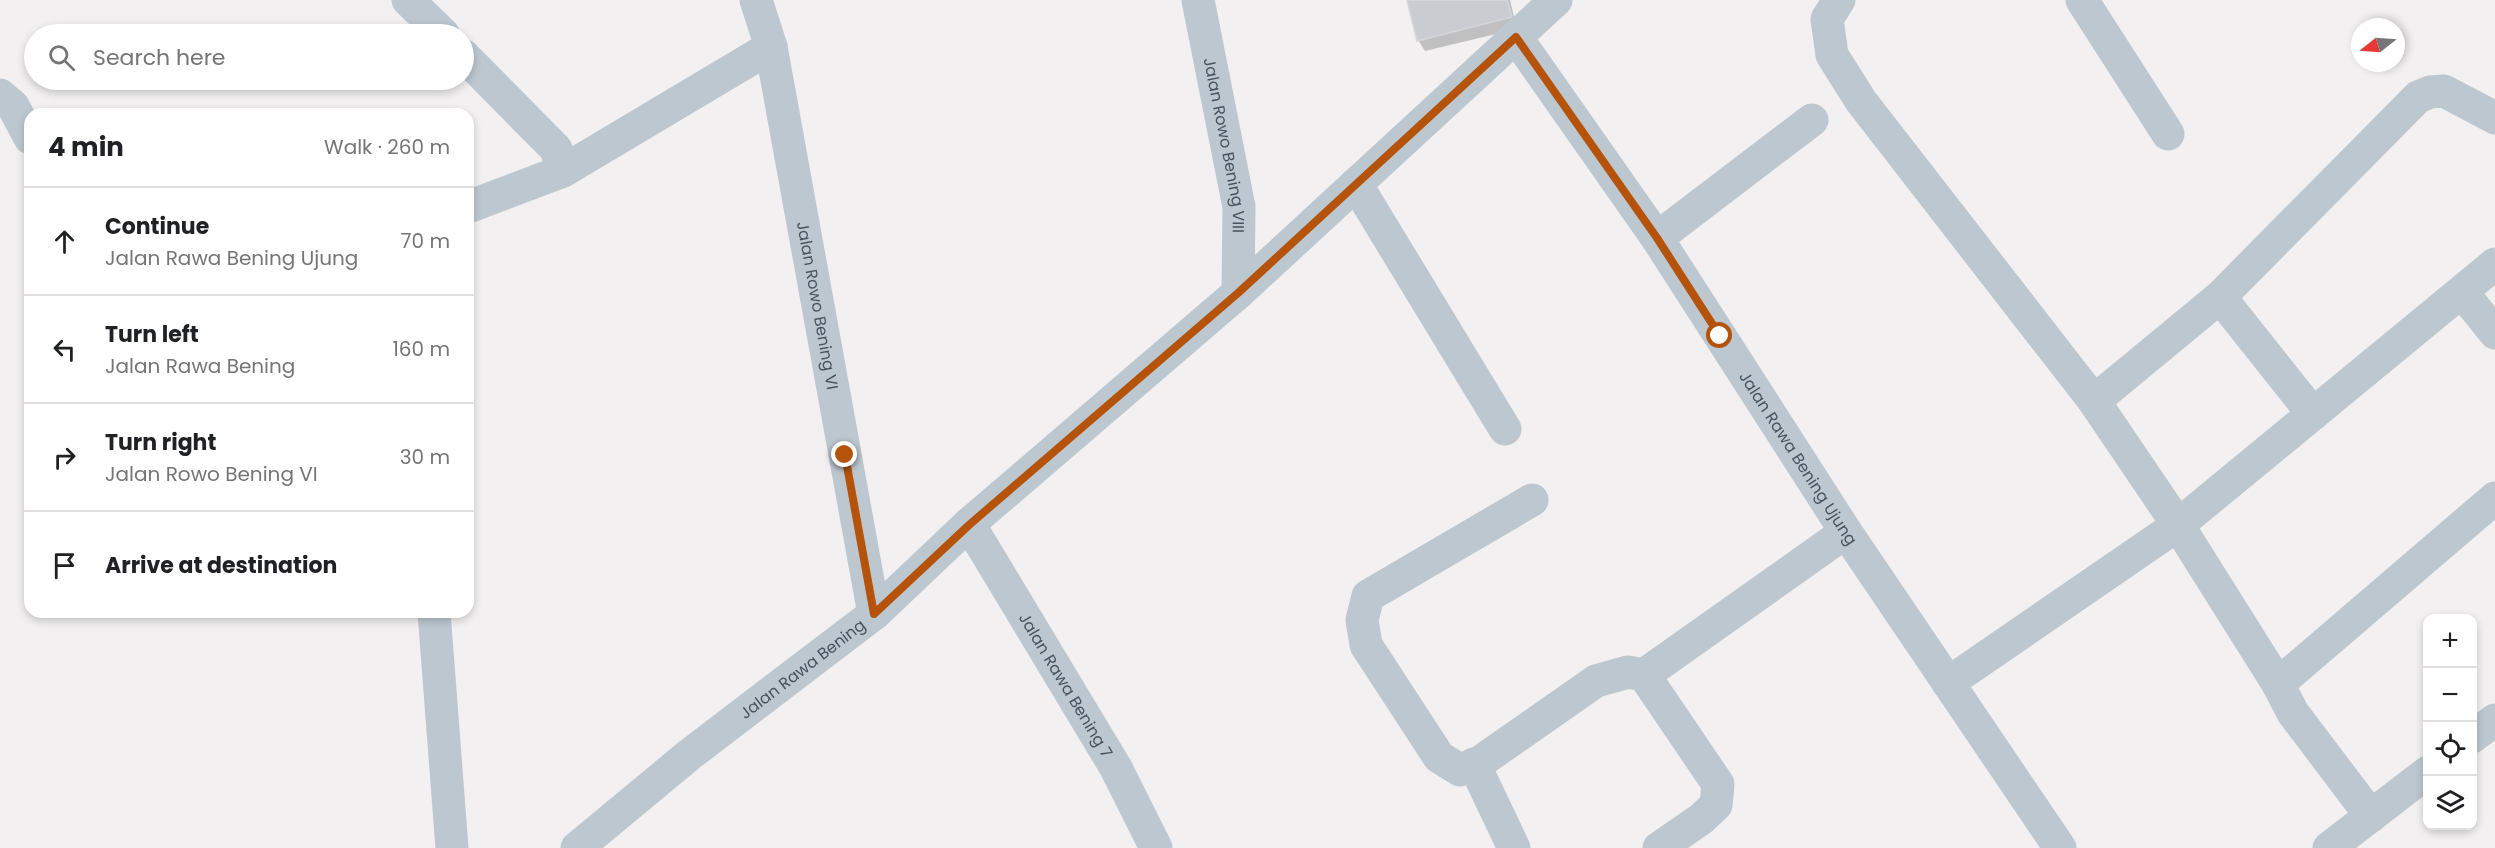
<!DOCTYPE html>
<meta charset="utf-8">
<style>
:root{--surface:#fff;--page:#f6f6f6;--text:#202124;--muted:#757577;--line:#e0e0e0}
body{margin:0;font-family:Poppins,sans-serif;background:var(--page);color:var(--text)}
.controls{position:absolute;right:18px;bottom:18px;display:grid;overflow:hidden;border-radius:12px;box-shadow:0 3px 9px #0003}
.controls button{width:54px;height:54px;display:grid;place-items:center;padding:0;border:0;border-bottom:2px solid var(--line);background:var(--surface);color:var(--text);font:30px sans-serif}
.compass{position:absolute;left:2351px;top:18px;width:54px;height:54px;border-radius:50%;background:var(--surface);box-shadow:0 3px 9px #0003;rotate:253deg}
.stop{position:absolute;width:18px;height:18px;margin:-14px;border:4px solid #b45309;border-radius:50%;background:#fff}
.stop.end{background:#b45309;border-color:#fff;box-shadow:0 2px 6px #0008}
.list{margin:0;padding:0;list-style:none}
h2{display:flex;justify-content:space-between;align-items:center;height:78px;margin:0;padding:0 24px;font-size:26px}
h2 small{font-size:20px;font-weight:400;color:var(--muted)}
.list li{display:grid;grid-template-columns:39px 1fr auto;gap:18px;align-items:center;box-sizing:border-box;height:108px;padding:0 24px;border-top:2px solid var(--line)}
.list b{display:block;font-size:22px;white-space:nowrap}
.list p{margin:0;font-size:20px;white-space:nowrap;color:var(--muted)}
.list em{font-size:20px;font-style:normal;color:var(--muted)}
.icon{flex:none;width:33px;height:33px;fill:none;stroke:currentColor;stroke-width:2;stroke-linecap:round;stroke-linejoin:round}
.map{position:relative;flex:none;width:2495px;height:848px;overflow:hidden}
.search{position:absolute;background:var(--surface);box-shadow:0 3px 9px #0003;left:24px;top:24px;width:450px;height:66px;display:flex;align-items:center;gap:15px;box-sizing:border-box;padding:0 21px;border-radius:33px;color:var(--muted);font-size:22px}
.panel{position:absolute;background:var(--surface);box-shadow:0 3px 9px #0003;left:24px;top:108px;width:450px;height:510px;border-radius:18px}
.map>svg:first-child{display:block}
</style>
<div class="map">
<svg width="2495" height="848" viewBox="0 0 2495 848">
<rect width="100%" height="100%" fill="#f2f0f0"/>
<path fill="#0003" d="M1408 0H1510L1517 29 1425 51 1418 40Z"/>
<path fill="#caccd2" stroke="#d4d6db" stroke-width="1.5" d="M1407 0H1507L1512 17 1417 41Z"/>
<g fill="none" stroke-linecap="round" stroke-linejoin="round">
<g stroke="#bdc7cf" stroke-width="33">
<path d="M408 0 443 34"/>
<path id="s1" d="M756 0 771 47 874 614"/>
<path id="s2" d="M1198 0 1239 207 1238 293"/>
<path d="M1839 0 1827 19 1832 55 1861 101 2094 401 2178 525 2278 684 2293 713 2371 816"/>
<path d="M2082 0 2168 134"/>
<path id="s3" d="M1516 37 1657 238 1846 532 2060 848"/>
<path d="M464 56 556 149 563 171 468 207"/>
<path d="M0 95 13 106 30 138"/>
<path d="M563 171 771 47"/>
<path d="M1356 184 1505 429"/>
<path d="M1657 238 1812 120"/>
<path d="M2462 292 2495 333"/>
<path d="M2220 297 2313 414"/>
<path d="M2094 401 2220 297 2418 97 2430 92 2444 91 2495 118"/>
<path d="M1532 500 1368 596 1362 620 1366 645 1439 757 1460 770 1480 762 1596 681 1628 672 1644 675 1718 784 1716 805 1701 819 1659 848"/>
<path id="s4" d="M969 524 1116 768 1156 848"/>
<path d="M434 612 452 848"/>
<path d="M1644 675 1846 532"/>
<path d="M1948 683 2178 525 2495 264"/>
<path d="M2278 684 2495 498"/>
<path d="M2472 737 2495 720"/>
<path d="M1474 764 1514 848"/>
<path id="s5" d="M577 848 689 755 874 614 969 524 1238 293 1556 0"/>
<path d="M2329 848 2428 772"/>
</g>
</g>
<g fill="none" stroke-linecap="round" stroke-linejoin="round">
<path stroke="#b45309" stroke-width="8" d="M845 455 874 614 969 525 1238 293 1516 37 1657 238 1720 336"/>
</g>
<g text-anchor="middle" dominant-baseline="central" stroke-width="4.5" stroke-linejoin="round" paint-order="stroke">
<g font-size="16" fill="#47535e" stroke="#fff">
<text stroke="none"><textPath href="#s2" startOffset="148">Jalan Rowo Bening VIII</textPath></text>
<text stroke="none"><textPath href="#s1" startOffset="312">Jalan Rowo Bening VI</textPath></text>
<text stroke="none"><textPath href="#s3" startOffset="507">Jalan Rawa Bening Ujung</textPath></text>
<text stroke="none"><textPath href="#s5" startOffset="288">Jalan Rawa Bening</textPath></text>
<text stroke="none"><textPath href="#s4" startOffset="188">Jalan Rawa Bening 7</textPath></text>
</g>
</g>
</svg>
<div class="controls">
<button>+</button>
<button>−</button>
<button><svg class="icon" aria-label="locate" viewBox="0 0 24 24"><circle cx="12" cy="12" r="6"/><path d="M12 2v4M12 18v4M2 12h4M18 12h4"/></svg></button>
<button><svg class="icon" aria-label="layers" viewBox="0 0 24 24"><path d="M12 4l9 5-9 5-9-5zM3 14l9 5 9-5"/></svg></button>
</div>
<svg class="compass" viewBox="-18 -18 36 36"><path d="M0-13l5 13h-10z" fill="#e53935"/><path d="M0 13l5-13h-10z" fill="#757577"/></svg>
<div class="stop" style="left:1720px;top:336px"></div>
<div class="stop end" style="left:845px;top:455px"></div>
<div class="search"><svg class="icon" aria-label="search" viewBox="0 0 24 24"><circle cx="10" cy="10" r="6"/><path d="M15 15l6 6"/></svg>Search here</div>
<section class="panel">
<h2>4 min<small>Walk · 260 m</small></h2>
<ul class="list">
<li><svg class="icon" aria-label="ahead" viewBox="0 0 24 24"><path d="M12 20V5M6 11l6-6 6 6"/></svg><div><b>Continue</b><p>Jalan Rawa Bening Ujung</p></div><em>70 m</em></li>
<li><svg class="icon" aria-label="left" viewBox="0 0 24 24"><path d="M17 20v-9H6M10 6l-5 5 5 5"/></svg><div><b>Turn left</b><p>Jalan Rawa Bening</p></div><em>160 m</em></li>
<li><svg class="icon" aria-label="right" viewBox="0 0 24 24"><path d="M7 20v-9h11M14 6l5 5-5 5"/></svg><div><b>Turn right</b><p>Jalan Rowo Bening VI</p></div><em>30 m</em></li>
<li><svg class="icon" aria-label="arrive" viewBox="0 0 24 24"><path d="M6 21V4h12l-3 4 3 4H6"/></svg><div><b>Arrive at destination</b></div></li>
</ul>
</section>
</div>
